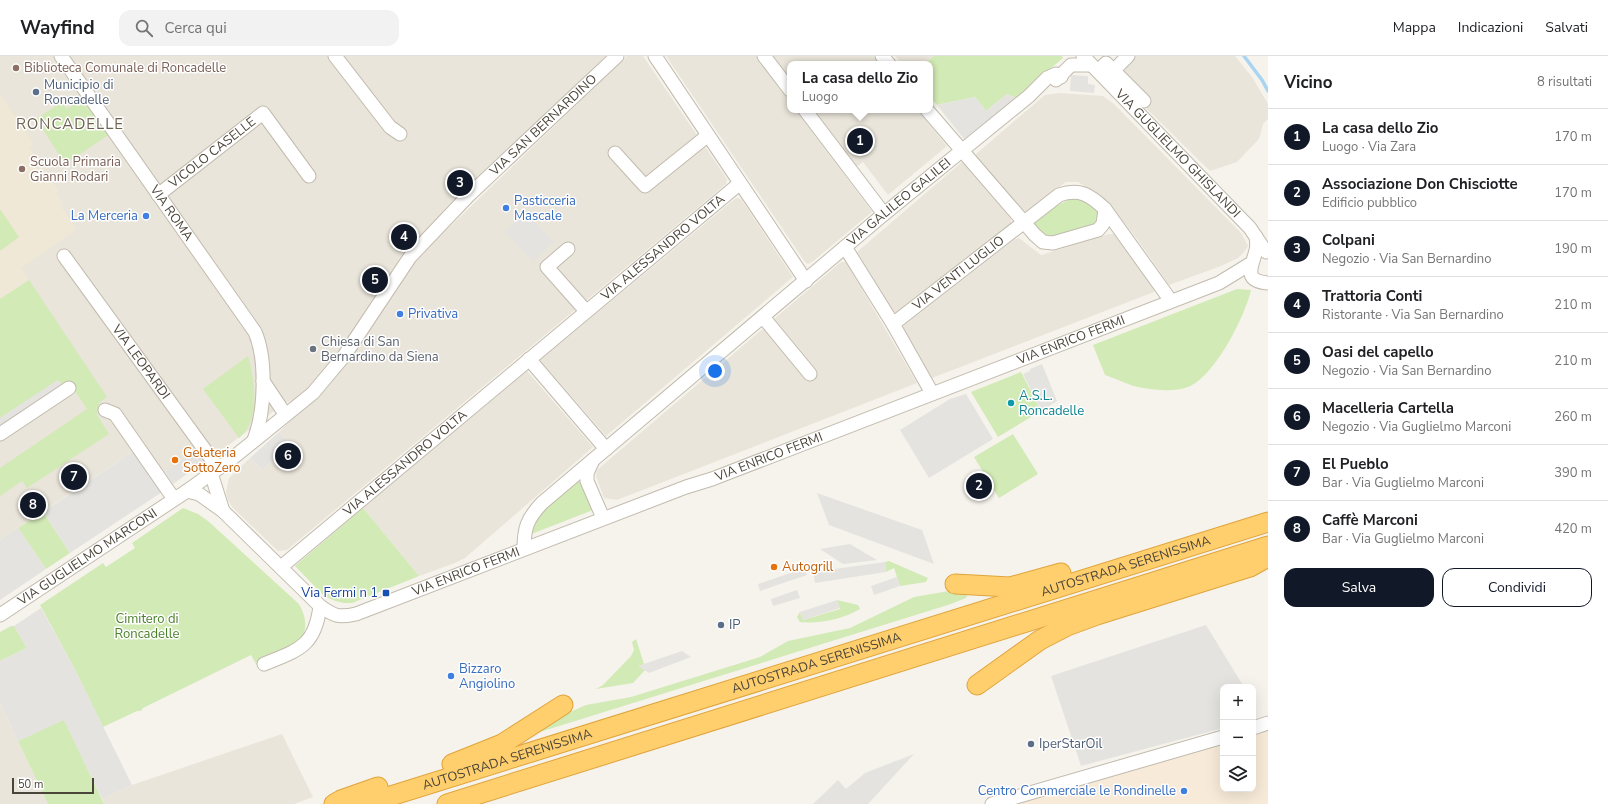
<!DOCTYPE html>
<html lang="it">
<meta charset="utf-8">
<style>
:root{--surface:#fff;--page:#f2f2f2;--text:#202124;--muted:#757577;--line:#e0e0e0;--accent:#111827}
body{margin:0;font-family:"Nunito Sans",sans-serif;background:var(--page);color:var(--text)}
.controls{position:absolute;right:12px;bottom:12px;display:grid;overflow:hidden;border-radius:8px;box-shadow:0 4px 16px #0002}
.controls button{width:36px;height:36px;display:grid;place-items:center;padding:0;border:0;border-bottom:1px solid var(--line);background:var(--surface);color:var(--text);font:20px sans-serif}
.scale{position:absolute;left:12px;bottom:10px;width:82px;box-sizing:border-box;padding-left:4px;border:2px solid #4b4439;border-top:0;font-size:11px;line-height:14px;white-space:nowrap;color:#4b4439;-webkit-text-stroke:3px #fff;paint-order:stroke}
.you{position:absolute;left:715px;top:315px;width:14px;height:14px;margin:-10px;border:3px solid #fff;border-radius:50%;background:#1a73e8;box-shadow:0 0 0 6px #1a73e833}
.badge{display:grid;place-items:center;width:26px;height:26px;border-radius:50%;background:var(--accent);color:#fff;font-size:13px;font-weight:700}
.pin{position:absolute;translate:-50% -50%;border:2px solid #fff;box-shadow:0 1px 4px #0006}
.popup{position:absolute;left:787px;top:5px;width:146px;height:52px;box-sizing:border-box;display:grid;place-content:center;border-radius:8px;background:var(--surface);filter:drop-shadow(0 1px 3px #0005);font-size:13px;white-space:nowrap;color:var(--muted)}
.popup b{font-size:15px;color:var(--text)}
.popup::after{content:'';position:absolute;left:50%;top:100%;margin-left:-8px;border:8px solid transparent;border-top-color:var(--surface)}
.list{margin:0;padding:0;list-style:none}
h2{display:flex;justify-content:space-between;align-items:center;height:52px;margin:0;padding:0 16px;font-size:17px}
h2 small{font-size:13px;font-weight:400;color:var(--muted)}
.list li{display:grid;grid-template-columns:26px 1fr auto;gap:12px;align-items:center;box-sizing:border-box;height:56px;padding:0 16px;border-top:1px solid var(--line)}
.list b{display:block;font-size:15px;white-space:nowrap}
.list p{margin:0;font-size:13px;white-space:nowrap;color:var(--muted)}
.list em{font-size:13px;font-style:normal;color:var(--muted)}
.actions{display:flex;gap:8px;padding:12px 16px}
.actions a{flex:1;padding:9px 0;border:1px solid var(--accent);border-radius:12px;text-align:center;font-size:14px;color:var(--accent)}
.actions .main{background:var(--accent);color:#fff}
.icon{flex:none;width:22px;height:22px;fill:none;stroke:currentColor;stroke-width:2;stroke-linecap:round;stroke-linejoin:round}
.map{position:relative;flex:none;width:1268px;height:748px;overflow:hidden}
header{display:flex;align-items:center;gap:24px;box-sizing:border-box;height:56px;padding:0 20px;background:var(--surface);border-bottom:1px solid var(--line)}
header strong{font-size:19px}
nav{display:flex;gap:22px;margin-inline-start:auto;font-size:14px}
.search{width:280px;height:36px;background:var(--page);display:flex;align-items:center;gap:10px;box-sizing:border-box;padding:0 14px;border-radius:12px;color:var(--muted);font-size:15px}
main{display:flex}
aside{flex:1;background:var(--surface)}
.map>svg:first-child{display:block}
</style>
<header>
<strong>Wayfind</strong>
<div class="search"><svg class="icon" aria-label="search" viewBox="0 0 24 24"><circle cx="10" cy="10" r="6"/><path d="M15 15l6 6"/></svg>Cerca qui</div>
<nav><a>Mappa</a><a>Indicazioni</a><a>Salvati</a></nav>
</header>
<main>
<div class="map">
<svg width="1268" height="748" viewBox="0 0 1268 748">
<rect width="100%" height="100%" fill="#f6f3ec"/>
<path fill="#eae5da" d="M0 0H606L525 79 448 150 443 155 444 157 402 201 377 237 354 280 316 327 293 346H286L213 401 197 394 154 424 134 395 0 484Z
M627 0H643L727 123 726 128 287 494 278 495 233 452 228 444 226 436 229 422 250 402 262 414 291 388 279 376 323 333 373 268 414 208 434 186Z
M666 0H756L790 46V54H796L872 156 812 206 808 208 805 206Z
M773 0H873L879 8H790V23Z
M895 0H934L924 8H902Z
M1135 0H1235L1252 21 1268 48V63L1263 68 1259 83 1237 106 1210 115 1146 52 1150 44 1120 15Z
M1060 37 1103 40 1114 48 1241 177 1248 190 1244 196 1238 202 1221 210 1169 229 1137 183 1118 159 1094 136 1078 126H1066L1028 155H1024L976 102V98L1045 39Z
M814 54H917L947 90 888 139 863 106 856 111Z
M962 106 964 107 1011 163V167L897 257 894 256 857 196Z
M736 142 741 143 793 221 606 380 540 304Z
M1109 178H1115L1155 233 1154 236 932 322 903 272 904 269 1015 183 1019 182 1041 199Z
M841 206H846L917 327 617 444 604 442 596 420 597 414Z
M527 315 593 391 465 502 455 507 419 520 363 452Z
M0 647 18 685 48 748H0Z
M282 678 313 741 294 748H104L102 743 132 729Z"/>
<path fill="#f7ead8" d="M1268 675V748H1014L1223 688V733H1253V679Z"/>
<path fill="#efe8d6" d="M0 38 34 89 29 92 59 135 56 137 62 147 60 149 77 173 21 212 29 224 0 243Z"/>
<path fill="#d2eab5" d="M934 0H1062L1063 2 1016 42 1007 38 986 55 975 41 937 49 930 41V8H924Z
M84 41 110 78 65 108 36 63 62 46 67 53Z
M1076 141 1085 143 1101 157V164L1091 172 1053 180 1045 179 1035 171 1034 167C1046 156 1061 146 1076 141Z
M0 153 19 181 0 195Z
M29 224 107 341 99 347 97 359 109 378 27 432 22 425 0 440V412L87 353 69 326 63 330 58 324 0 362V243Z
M1237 233 1251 234C1245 260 1215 321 1188 331 1175 336 1156 334 1143 332 1129 330 1118 323 1105 319L1093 289Z
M248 300C255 325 261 364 239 382L203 333Z
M1021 316 1041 355 998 381 971 336Z
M1013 378 1038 418 999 442 974 401Z
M579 425 583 429 593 454 529 479 533 463Z
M183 452 198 458 208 465 299 548C320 586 284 597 256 608L251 599 143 652 141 655H137L103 671 74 612 40 549 103 507 106 511 135 492 132 487Z
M363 452 419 520 352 547H344L335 545 324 540 295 510Z
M43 456 70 497 46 513 18 472Z
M889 505 928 522 926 526 900 530 894 512 886 516 885 506Z
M949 535 968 538 966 542 951 548 527 680 561 660 586 649 631 641 760 601 788 585 850 572 914 541Z
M837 544 858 549 860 553C843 563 820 568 800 566L797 561 800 556 803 564 840 553Z
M11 570H14L27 592 0 605V576Z
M636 583 644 608 639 610 645 614 633 627 596 633 603 629 631 600 634 594 632 586Z
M64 663 104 748H48L18 685Z"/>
<path fill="#e5e3e0" d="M1071 19 1088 20V28L1095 29 1094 37 1070 35Z
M1007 38 1016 42 964 83 937 49 975 41 986 55Z
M525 156 554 186 533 205 505 176Z
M1042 308 1057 345 1041 355 1023 318 1030 315V313Z
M58 324 63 330 0 372V362Z
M966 338 993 383 929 422 900 374 950 343Z
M279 376 291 388 262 414 250 402Z
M197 393 205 405 173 428 165 416Z
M134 395 162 436 70 497 43 456Z
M817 437 922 474 934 508 829 469Z
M18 472 46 513 0 544V484Z
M850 488 877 504 843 508 820 493Z
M885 506 886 516 815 527 813 516Z
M805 512 807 519 760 535 758 528Z
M897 521 900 530 874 539 871 530Z
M797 534 800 542 773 550 771 543Z
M837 544 840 552 803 564 800 556Z
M41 552 74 612 132 729 102 743 64 664 18 685 0 647V605L27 592 14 570Z
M1206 569 1244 631H1223V672L1081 710 1051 620Z
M682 595 691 601 649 617 638 610Z
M914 698 868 748H813L838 724 846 733 865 717Z"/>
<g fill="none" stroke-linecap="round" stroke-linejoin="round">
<path stroke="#a9d4f2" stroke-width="3.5" d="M1244 0 1262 24 1268 35"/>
<defs>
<g id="minor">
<path id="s1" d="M61 0 255 276C267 304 265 356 254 384"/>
<path d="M335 0 390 71 400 78"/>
<path d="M655 0 806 225"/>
<path d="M764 0 790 34"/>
<path d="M882 0 889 8"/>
<path id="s2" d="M1083 0 1250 172 1266 196"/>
<path d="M1098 15 1106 7 1144 45"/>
<path d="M1113 15 1128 0"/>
<path d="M1056 24 1071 9H1091"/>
<path d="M805 54 884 158"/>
<path d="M927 54 1035 179 1043 186 1053 187 1098 174 1103 168 1105 153"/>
<path d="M615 97 645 130 707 80"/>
<path id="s3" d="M158 139 263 57 309 120"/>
<path d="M1256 181C1257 186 1257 190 1256 194 1253 209 1241 225 1268 227"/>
<path d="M845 191 893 268 932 337"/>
<path d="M568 193 547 211 586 255"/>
<path id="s4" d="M64 200 218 412"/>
<path d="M763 261 810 318"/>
<path id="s5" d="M893 268 1059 139C1080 132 1090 139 1105 153L1171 245"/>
<path d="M529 303 606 393"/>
<path d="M263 325 285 358"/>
<path d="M105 354 115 358 174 443"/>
<path d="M0 378 69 332"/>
<path d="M593 404 587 417V425L603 462"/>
<path d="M211 417 223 455"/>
<path id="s6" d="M187 435 199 438 223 455 320 550C334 560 339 562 356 558L686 431 712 423 1219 227 1250 208"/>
<path id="s7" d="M524 493C524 472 527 463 542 447L884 158 1029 40 1047 22 1056 18 1061 21"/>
<path id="s8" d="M281 511 739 128"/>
<path id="s9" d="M0 559 187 435 234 401 313 337 344 300 410 201 468 140 617 0"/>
<path d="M264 608C298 594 315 591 320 550"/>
<path d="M1253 672 1268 667"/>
<path d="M992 748 1223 681"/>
</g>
<g id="highway">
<path d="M955 528 1010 531 1061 517"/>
<path d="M977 629 1040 584 1067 570 1097 559 1250 511 1268 501"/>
<path d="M452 708 502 688 563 649"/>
<path d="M334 748 341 744 378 731"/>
<path id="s10" d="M365 748 1268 466"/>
<path d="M447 748 1268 490"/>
</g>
</defs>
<use href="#minor" stroke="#c2bbae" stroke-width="15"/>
<use href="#highway" stroke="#e0a43c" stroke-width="21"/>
<use href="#minor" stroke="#fff" stroke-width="13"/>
<use href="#highway" stroke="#ffcf6e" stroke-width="19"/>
</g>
<g fill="#8d6e63" stroke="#fff" stroke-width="1.5">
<circle cx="16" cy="12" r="4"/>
<circle cx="22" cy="113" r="4"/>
</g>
<g fill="#5c6f8a" stroke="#fff" stroke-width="1.5">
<circle cx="36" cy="36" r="4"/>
<circle cx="721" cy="569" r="4"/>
<circle cx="1031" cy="688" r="4"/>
</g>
<g fill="#3f7fe0" stroke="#fff" stroke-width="1.5">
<circle cx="506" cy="152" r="4"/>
<circle cx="146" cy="160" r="4"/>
<circle cx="400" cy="258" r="4"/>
<circle cx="451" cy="620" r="4"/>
<circle cx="1184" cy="735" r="4"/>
</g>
<circle fill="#6b7280" stroke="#fff" stroke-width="1.5" cx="313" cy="293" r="4"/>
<circle fill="#0f9aa8" stroke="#fff" stroke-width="1.5" cx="1011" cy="347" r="4"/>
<g fill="#e8710a" stroke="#fff" stroke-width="1.5">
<circle cx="175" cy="404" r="4"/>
<circle cx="774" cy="511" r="4"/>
</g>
<rect fill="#1a4fb4" stroke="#fff" stroke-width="1.5" x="382" y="533" width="8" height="8" rx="2"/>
<g text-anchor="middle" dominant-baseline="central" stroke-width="3" stroke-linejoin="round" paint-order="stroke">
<g font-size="13" fill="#785e54" stroke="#fff" text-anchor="start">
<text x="24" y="12">Biblioteca Comunale di Roncadelle</text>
<text x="30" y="106">Scuola Primaria<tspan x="30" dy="15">Gianni Rodari</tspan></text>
</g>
<g font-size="13" fill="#4e5e75" stroke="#fff" text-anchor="start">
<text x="44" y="29">Municipio di<tspan x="44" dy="15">Roncadelle</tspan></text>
<text x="729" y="569">IP</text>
<text x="1039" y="688">IperStarOil</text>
</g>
<g font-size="13" fill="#4b4439" stroke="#fff">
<text stroke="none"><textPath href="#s9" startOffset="739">VIA SAN BERNARDINO</textPath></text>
<text stroke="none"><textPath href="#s3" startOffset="69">VICOLO CASELLE</textPath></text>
<text stroke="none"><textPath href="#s2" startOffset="136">VIA GUGLIELMO GHISLANDI</textPath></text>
<text stroke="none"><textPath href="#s7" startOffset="518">VIA GALILEO GALILEI</textPath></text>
<text stroke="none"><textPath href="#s1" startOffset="192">VIA ROMA</textPath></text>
<text stroke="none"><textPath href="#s8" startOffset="498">VIA ALESSANDRO VOLTA</textPath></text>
<text stroke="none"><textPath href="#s5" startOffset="83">VIA VENTI LUGLIO</textPath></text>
<text stroke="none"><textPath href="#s6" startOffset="982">VIA ENRICO FERMI</textPath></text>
<text stroke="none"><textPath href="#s4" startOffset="131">VIA LEOPARDI</textPath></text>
<text stroke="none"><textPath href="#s6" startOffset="658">VIA ENRICO FERMI</textPath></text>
<text stroke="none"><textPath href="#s8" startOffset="162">VIA ALESSANDRO VOLTA</textPath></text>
<text stroke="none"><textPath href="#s9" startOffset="105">VIA GUGLIELMO MARCONI</textPath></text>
<text stroke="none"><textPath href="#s10" startOffset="797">AUTOSTRADA SERENISSIMA</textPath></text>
<text stroke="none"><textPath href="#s6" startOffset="334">VIA ENRICO FERMI</textPath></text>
<text stroke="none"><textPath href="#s10" startOffset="473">AUTOSTRADA SERENISSIMA</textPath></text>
<text stroke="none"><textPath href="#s10" startOffset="149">AUTOSTRADA SERENISSIMA</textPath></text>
</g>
<g font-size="13" fill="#366cbe" stroke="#fff" text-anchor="start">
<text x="514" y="145">Pasticceria<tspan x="514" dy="15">Mascale</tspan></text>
<text x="138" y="160" text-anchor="end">La Merceria</text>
<text x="408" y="258">Privativa</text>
<text x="459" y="613">Bizzaro<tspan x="459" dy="15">Angiolino</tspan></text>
<text x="1176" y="735" text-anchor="end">Centro Commerciale le Rondinelle</text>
</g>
<g font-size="13" fill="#5b616d" stroke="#fff" text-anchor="start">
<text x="321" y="286">Chiesa di San<tspan x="321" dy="15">Bernardino da Siena</tspan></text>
</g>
<g font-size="13" fill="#0d838f" stroke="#fff" text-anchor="start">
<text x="1019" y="340">A.S.L.<tspan x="1019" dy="15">Roncadelle</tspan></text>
</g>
<g font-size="13" fill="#c56008" stroke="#fff" text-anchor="start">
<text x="183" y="397">Gelateria<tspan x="183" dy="15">SottoZero</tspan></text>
<text x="782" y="511">Autogrill</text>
</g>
<g font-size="13" fill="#164399" stroke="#fff" text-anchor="end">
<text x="378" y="537">Via Fermi n 1</text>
</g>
<g font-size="13" fill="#4a7f2a" stroke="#fff">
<text x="147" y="563">Cimitero di<tspan x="147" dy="15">Roncadelle</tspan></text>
</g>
<g font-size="15" letter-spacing="1" fill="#6e6250" stroke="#fff">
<text x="70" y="68">RONCADELLE</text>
</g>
</g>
</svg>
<div class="controls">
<button>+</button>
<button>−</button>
<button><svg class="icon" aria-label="layers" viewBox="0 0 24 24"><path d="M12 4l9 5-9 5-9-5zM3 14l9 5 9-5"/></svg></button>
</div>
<div class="scale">50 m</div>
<div class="you"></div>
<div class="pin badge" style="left:860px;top:85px">1</div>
<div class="popup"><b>La casa dello Zio</b>Luogo</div>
<div class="pin badge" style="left:979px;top:430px">2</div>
<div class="pin badge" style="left:460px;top:127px">3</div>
<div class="pin badge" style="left:404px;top:181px">4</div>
<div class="pin badge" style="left:375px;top:224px">5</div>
<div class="pin badge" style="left:288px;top:400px">6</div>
<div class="pin badge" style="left:74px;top:421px">7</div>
<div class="pin badge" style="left:33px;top:449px">8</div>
</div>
<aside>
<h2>Vicino<small>8 risultati</small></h2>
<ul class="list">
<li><span class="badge">1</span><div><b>La casa dello Zio</b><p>Luogo · Via Zara</p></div><em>170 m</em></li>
<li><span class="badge">2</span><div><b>Associazione Don Chisciotte</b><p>Edificio pubblico</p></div><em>170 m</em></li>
<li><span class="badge">3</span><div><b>Colpani</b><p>Negozio · Via San Bernardino</p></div><em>190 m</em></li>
<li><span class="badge">4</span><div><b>Trattoria Conti</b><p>Ristorante · Via San Bernardino</p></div><em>210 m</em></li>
<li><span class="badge">5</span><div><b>Oasi del capello</b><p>Negozio · Via San Bernardino</p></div><em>210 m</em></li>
<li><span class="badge">6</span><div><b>Macelleria Cartella</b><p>Negozio · Via Guglielmo Marconi</p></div><em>260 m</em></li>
<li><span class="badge">7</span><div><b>El Pueblo</b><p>Bar · Via Guglielmo Marconi</p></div><em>390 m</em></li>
<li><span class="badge">8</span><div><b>Caffè Marconi</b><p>Bar · Via Guglielmo Marconi</p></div><em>420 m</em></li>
</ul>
<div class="actions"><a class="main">Salva</a><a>Condividi</a></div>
</aside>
</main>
